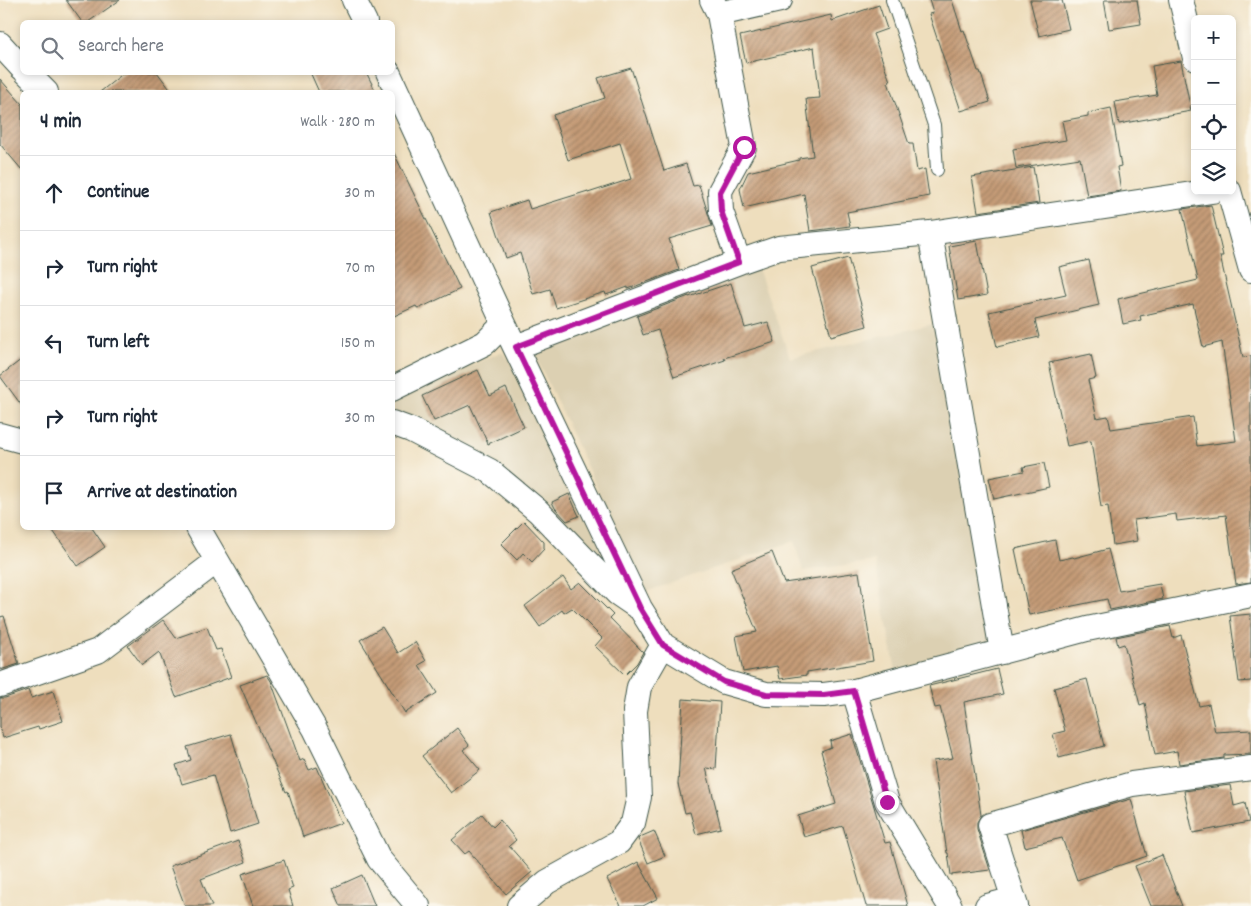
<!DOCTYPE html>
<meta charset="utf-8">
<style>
:root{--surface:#fff;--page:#f6f6f7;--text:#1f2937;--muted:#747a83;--line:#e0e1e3}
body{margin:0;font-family:Dekko,sans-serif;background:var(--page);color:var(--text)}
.controls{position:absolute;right:15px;top:15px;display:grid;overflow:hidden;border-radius:8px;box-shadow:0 2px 8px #0003}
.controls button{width:45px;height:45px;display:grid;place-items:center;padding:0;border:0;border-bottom:1px solid var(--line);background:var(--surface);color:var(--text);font:25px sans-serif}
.stop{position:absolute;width:15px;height:15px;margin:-11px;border:4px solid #b5179e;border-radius:50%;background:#fff}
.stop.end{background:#b5179e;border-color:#fff;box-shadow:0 1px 5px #0008}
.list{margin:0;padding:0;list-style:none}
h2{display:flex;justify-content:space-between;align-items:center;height:65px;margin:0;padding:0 20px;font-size:21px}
h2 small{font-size:16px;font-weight:400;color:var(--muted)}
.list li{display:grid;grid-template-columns:32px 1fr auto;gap:15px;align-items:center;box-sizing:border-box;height:75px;padding:0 20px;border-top:1px solid var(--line)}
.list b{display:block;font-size:19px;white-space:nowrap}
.list em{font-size:16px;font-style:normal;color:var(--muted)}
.icon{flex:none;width:28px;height:28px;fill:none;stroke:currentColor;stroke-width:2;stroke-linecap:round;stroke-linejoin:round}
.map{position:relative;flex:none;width:1251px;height:906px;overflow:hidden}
.search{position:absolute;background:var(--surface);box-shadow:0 2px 8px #0003;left:20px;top:20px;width:375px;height:55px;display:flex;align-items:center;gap:12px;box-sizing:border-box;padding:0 18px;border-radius:8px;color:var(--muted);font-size:19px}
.panel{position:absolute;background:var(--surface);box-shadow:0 2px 8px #0003;left:20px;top:90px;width:375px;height:440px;border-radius:8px}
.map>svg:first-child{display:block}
</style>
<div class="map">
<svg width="1251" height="906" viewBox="0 0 1251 906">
<defs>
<pattern id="building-hatch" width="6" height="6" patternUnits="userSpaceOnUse" patternTransform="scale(1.25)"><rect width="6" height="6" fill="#c59b77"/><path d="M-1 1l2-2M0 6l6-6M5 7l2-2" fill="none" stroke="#9f8062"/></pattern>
</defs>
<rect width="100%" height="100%" fill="#fbf7ec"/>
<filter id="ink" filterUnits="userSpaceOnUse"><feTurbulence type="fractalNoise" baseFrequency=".02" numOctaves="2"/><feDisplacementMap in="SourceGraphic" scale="10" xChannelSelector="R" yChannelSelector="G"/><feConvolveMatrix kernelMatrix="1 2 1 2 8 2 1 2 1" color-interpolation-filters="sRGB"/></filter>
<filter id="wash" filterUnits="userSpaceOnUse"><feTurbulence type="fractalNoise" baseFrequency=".0096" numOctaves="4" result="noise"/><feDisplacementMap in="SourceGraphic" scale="20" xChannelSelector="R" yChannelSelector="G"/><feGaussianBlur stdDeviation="1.12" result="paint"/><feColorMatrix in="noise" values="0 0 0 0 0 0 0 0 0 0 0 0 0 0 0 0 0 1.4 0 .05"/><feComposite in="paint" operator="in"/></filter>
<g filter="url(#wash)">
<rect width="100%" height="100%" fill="#eedebd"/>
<path fill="#dcd0b2" d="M756 263 790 358 937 323 997 643 896 672 875 561 803 571 794 541 645 592 532 348Z
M501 352 513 362 615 573 537 501 393 419V401Z"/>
<g id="blocks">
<path fill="url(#building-hatch)" d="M66 0H120L88 22H82Z
M929 0H952L962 31 964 30 978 71H980L990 102 961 111 929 14 933 13Z
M1030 0H1062L1069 29 1039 36Z
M1104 0H1137L1141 24 1109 29Z
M879 5 887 29 873 34 890 81 888 82 909 144H913L917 171 925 169 929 196 847 212 850 226 810 231 804 194 744 208 740 189 748 172 799 160V158L813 156 806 99 820 98 814 47 746 63 740 36 831 15 832 21Z
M1181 61 1191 111 1119 124 1115 102 1157 95 1152 66Z
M631 68 664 171 686 164 693 186 699 185 712 226 669 239 679 270 628 289V287L606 295 605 292 556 308 550 289 533 294 520 253 506 258 491 212 527 200 530 209 588 191V193L631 179 620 143 568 160 553 115 605 98 598 78Z
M125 72H157L172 92H100Z
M310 72H366L376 92H319Z
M0 79 22 104V170L0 144Z
M1111 108 1121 166 1117 167 1121 191 1087 196 1080 158 1016 168 1013 149 1066 140 1062 121 1088 116V113Z
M392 149 460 289 418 309 416 306 392 317Z
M1033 167 1039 203 978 212 972 177Z
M1211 205 1223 256H1220L1243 357 1251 356V582L1236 584 1226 515 1177 521 1176 514 1134 520 1137 541 1113 545 1108 506 1101 507 1091 441 1067 446 1049 363 1091 354 1096 378 1088 380 1097 418 1108 416 1111 429 1193 417 1197 446 1236 441 1222 342 1203 347 1193 304 1140 316 1141 320 1123 324 1118 299 1198 280 1182 209Z
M977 241 987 295 958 300 949 246Z
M848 258 867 326 831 336 812 268Z
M1089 260 1099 305 1035 320 1039 337 997 347 989 312 1066 295 1059 267Z
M731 283 745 328 768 322 775 342 724 358 725 360 674 377 658 330 643 335 637 316 689 296V297Z
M22 359V406L0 376Z
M478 370 490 396 506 388 524 427 488 444 470 405 434 421 422 396Z
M1044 463 1049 487 994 499 989 478 1024 471 1023 467Z
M569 494 579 516 567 521 555 508 552 502Z
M524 521 544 542V549L532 562 523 553 517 560 501 544Z
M51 528H92L105 547 78 566Z
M1055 540 1059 560 1073 557 1074 558 1108 549 1119 591 1160 584 1163 599 1110 610 1107 599 1029 615 1015 549Z
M772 552 784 583 859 572 873 661 807 672V675L780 679 777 666 743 672 736 636 757 632 731 569Z
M563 577 571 589 580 582 613 615 610 618 643 652 637 663 625 675 595 646 602 638 572 608 564 613 562 610 540 627 525 606Z
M1251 614V681L1239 682 1230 616Z
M4 616 19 664 0 670V617Z
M163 620 176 638 207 627 216 650 221 649 231 677 176 697 159 652 142 665 128 646Z
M1170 626 1173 638 1181 635 1199 706 1209 704 1215 732 1251 730V754L1224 755V758L1179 764 1177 751 1155 755 1145 703 1140 705 1124 644 1118 646 1116 637Z
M382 627 398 653 415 642 426 661 419 665 437 693 405 713 360 640Z
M997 669 1003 694 964 702 981 815 977 822V829L990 870 951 875 948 853H947L933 761 953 758 940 707 935 708 929 686Z
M267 675 271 681 300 761 304 759 309 770 317 767 341 823 303 837 288 791 286 792 240 685Z
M1087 679 1104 746 1059 758 1053 734 1065 731 1054 688Z
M28 690 31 698 53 691 63 721 39 729 38 727 3 738 0 727V698H5Z
M683 699 720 702 716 769 706 768 721 828 696 834 690 812 685 813 678 784Z
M457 728 469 745 463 750 480 770 451 793 422 756Z
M231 734 258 824 230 833 213 775 182 784 176 765 191 760 187 747Z
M852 734 885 843 890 842 908 906H866L843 826 804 837 798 816 836 804 821 751 831 747 830 741Z
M1230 785 1234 806 1245 803 1249 822 1193 833 1184 791Z
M1131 799 1147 856 1077 880 1062 838 1025 847 1021 830Z
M482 814 493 827 500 820 516 840 509 846 532 872 506 894 469 851 465 854 452 840Z
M654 831 665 856 648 863 638 839 640 837Z
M238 841 246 862 201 879 212 906H185L170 866Z
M1162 855 1182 906H1151L1135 866Z
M284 860 293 888 288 890 293 906H253L242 874Z
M638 862 658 898 643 906H621L607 879Z
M362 875 375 906H341L333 888Z"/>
</g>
</g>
<g filter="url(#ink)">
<use href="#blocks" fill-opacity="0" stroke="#3e5549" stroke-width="1"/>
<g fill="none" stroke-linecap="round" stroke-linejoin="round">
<defs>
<path id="service" d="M892 0 934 125 937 170"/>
<path id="minor" d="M354 0 365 22
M712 0 719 14 744 147 720 191 721 211 739 262 779 248 930 233 1212 191
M1181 0 1195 58
M719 14 780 0
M0 44 22 68
M26 72 46 92
M388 72 504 324 640 608 663 645 724 682 766 694 824 695 854 691 1087 629 1251 595
M1229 191 1251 270
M930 233 1002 652
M516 347 739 262
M392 389 485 343 504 324
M392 423 411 430 490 471 538 511 617 593 636 606
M0 435 22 441
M198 528 315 729 379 859 418 906
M0 685 98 651 217 561
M854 691 887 802 950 906
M519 906 547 882 619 842 633 823 639 797 635 711 639 687 663 645
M987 906 1014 899
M1016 906 990 825 1132 784 1251 768"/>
</defs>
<use href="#service" stroke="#3e5549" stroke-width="14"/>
<use href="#minor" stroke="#3e5549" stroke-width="26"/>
<use href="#service" stroke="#fff" stroke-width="12"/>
<use href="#minor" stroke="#fff" stroke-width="24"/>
</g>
</g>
<g fill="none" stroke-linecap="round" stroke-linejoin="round" filter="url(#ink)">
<path stroke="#b5179e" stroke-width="6" d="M744 147 720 192 721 211 739 262 516 347 640 608 663 645 724 682 766 694 824 695 854 691 887 802"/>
</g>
</svg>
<div class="controls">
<button>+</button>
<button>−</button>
<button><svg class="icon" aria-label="locate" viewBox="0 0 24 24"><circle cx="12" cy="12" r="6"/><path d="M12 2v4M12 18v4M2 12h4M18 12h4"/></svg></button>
<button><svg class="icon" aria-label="layers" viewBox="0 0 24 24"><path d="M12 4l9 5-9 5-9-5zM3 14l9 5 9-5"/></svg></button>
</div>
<div class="stop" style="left:744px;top:147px"></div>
<div class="stop end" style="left:887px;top:802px"></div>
<div class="search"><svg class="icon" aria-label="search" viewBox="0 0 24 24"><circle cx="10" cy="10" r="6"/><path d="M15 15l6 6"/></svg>Search here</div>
<section class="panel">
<h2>4 min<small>Walk · 280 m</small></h2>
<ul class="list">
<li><svg class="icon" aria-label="ahead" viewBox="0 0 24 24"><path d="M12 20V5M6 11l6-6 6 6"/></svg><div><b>Continue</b></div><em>30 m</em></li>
<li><svg class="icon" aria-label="right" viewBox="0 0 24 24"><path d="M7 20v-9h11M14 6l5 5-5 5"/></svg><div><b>Turn right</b></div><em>70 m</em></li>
<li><svg class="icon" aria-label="left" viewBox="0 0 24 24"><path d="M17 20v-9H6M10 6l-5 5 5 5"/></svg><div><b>Turn left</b></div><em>150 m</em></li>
<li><svg class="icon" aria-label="right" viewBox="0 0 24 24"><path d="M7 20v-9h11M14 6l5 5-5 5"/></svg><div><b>Turn right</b></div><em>30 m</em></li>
<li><svg class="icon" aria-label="arrive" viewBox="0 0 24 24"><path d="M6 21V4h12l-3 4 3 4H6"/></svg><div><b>Arrive at destination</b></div></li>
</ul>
</section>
</div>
